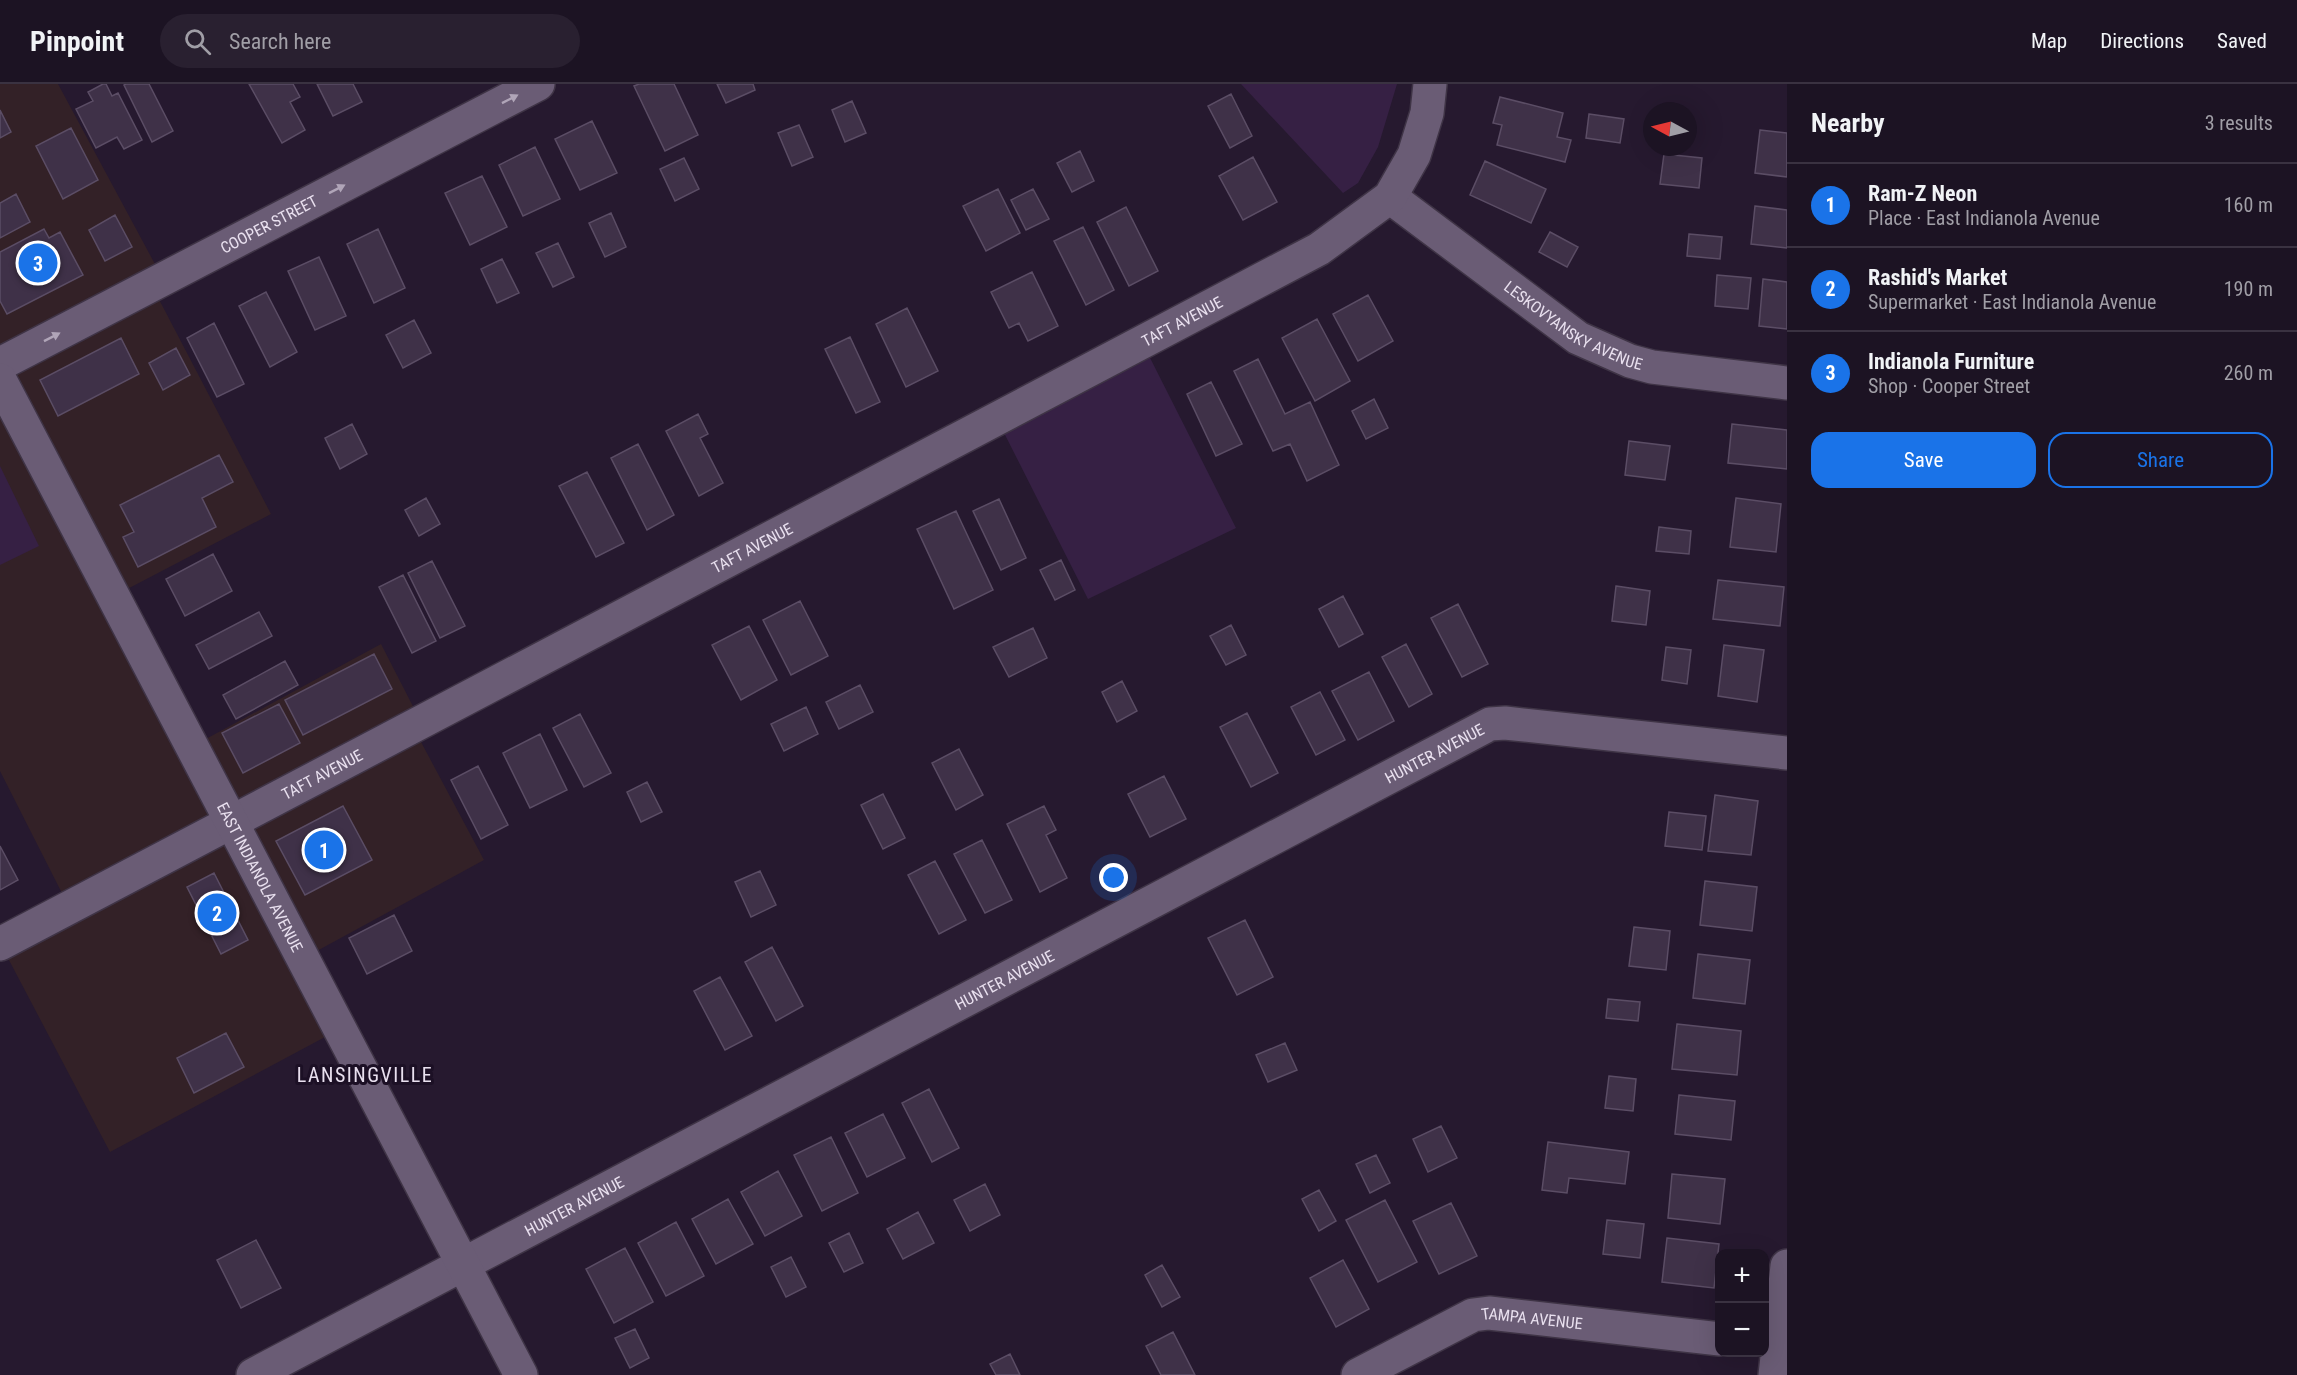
<!DOCTYPE html>
<meta charset="utf-8">
<style>
:root{--surface:#1c1323;--page:#292030;--text:#f1f3f6;--muted:#a09ea6;--line:#3a3241;--accent:#1a73e8}
body{margin:0;font-family:"Roboto Condensed",sans-serif;background:var(--page);color:var(--text)}
.controls{position:absolute;right:18px;bottom:18px;display:grid;overflow:hidden;border-radius:12px;box-shadow:0 6px 24px #0002}
.controls button{width:54px;height:54px;display:grid;place-items:center;padding:0;border:0;border-bottom:2px solid var(--line);background:var(--surface);color:var(--text);font:30px sans-serif}
.compass{position:absolute;left:1643px;top:18px;width:54px;height:54px;border-radius:50%;background:var(--surface);box-shadow:0 6px 24px #0002;rotate:277deg}
.you{position:absolute;left:1114px;top:794px;width:21px;height:21px;margin:-15px;border:4px solid #fff;border-radius:50%;background:#1a73e8;box-shadow:0 0 0 9px #1a73e833}
.badge{display:grid;place-items:center;width:39px;height:39px;border-radius:50%;background:var(--accent);color:#fff;font-size:20px;font-weight:700}
.pin{position:absolute;translate:-50% -50%;border:3px solid #fff;box-shadow:0 2px 6px #0006}
.list{margin:0;padding:0;list-style:none}
h2{display:flex;justify-content:space-between;align-items:center;height:78px;margin:0;padding:0 24px;font-size:26px}
h2 small{font-size:20px;font-weight:400;color:var(--muted)}
.list li{display:grid;grid-template-columns:39px 1fr auto;gap:18px;align-items:center;box-sizing:border-box;height:84px;padding:0 24px;border-top:2px solid var(--line)}
.list b{display:block;font-size:22px;white-space:nowrap}
.list p{margin:0;font-size:20px;white-space:nowrap;color:var(--muted)}
.list em{font-size:20px;font-style:normal;color:var(--muted)}
.actions{display:flex;gap:12px;padding:18px 24px}
.actions a{flex:1;padding:14px 0;border:2px solid var(--accent);border-radius:18px;text-align:center;font-size:21px;color:var(--accent)}
.actions .main{background:var(--accent);color:#fff}
.icon{flex:none;width:33px;height:33px;fill:none;stroke:currentColor;stroke-width:2;stroke-linecap:round;stroke-linejoin:round}
.map{position:relative;flex:none;width:1787px;height:1291px;overflow:hidden}
header{display:flex;align-items:center;gap:36px;box-sizing:border-box;height:84px;padding:0 30px;background:var(--surface);border-bottom:2px solid var(--line)}
header strong{font-size:28px}
nav{display:flex;gap:33px;margin-inline-start:auto;font-size:21px}
.search{width:420px;height:54px;background:var(--page);display:flex;align-items:center;gap:15px;box-sizing:border-box;padding:0 21px;border-radius:33px;color:var(--muted);font-size:22px}
main{display:flex}
aside{flex:1;background:var(--surface)}
.map>svg:first-child{display:block}
</style>
<header>
<strong>Pinpoint</strong>
<div class="search"><svg class="icon" aria-label="search" viewBox="0 0 24 24"><circle cx="10" cy="10" r="6"/><path d="M15 15l6 6"/></svg>Search here</div>
<nav><a>Map</a><a>Directions</a><a>Saved</a></nav>
</header>
<main>
<div class="map">
<svg width="1787" height="1291" viewBox="0 0 1787 1291">
<rect width="100%" height="100%" fill="#26192f"/>
<path fill="#332127" d="M0 0H58L163 195 152 202 271 430 114 512 193 662 381 560 421 638 413 643 484 776 304 874 340 945 110 1068 0 859 69 823 0 687Z"/>
<path fill="#362044" d="M1241 0H1397L1378 63 1358 99 1343 109Z
M1142 258 1236 444 1088 515 997 335Z
M0 382 39 462 0 481Z"/>
<path fill="#3f3148" stroke="#5b4d65" stroke-width="1.5" d="M103 0H106L112 12 118 9 142 56 124 65 117 53 96 64 76 25 93 17 88 8Z
M126 0H149L173 47 152 58 124 1Z
M249 0H293L300 13 290 18 305 46 282 59Z
M317 0H353L362 18 333 32Z
M639 0H674L698 51 665 67 634 2Z
M717 0H753L755 6 726 19Z
M1231 10 1252 52 1230 64 1208 22Z
M1500 13 1563 29 1557 53 1571 56 1565 78 1497 61 1502 41 1493 39Z
M852 17 866 49 845 58 832 26Z
M0 26 11 48 0 54Z
M1589 30 1624 35 1620 59 1586 54Z
M592 37 617 89 580 106 555 55Z
M799 41 813 73 792 82 778 49Z
M71 44 98 96 63 115 36 62Z
M1760 46 1787 49V93L1755 89Z
M535 63 560 115 523 132 499 81Z
M1080 67 1094 97 1072 108 1057 79Z
M1664 70 1702 74 1699 104 1660 100Z
M1253 73 1277 118 1243 136 1219 92Z
M684 74 699 105 675 117 660 85Z
M1485 77 1546 105 1531 139 1470 111Z
M482 92 507 143 470 161 445 109Z
M998 105 1020 149 986 167 963 122Z
M1033 105 1049 135 1026 146 1011 116Z
M16 110 30 138 0 154V119Z
M1755 122 1787 126V164L1751 160Z
M1126 123 1158 187 1129 202 1097 138Z
M611 129 626 163 605 173 589 139Z
M115 131 132 163 105 177 89 146Z
M1083 143 1114 206 1086 221 1054 157Z
M44 145 49 154 60 148 83 191 7 230 0 217V168Z
M378 145 405 204 374 219 347 160Z
M1550 148 1578 163 1567 183 1539 168Z
M1689 150 1722 153 1720 175 1687 172Z
M558 159 574 193 553 203 536 169Z
M319 173 346 232 315 246 288 187Z
M502 175 519 209 497 219 481 185Z
M1032 188 1058 242 1028 257 1019 239 1009 244 991 208Z
M1717 191 1751 194 1748 225 1715 222Z
M1763 195 1787 198V245L1759 242Z
M266 208 297 268 270 283 239 222Z
M1368 211 1393 257 1358 277 1333 230Z
M907 224 938 287 906 303 876 240Z
M1317 235 1350 297 1315 317 1282 254Z
M414 236 431 269 403 284 386 251Z
M214 239 244 300 217 313 187 254Z
M850 253 880 318 856 329 825 265Z
M121 254 139 290 58 332 40 296Z
M176 264 190 291 163 306 149 279Z
M1258 275 1285 330 1310 318 1339 381 1307 397 1290 360 1273 367 1234 287Z
M1211 298 1242 360 1216 372 1187 310Z
M1374 315 1388 344 1366 355 1352 327Z
M698 330 708 350 700 354 723 399 699 412 666 347Z
M352 340 367 370 340 385 325 354Z
M1732 340 1787 346V385L1728 379Z
M1629 357 1670 362 1665 396 1625 391Z
M638 360 674 431 647 446 611 374Z
M219 371 233 398 202 414 216 443 138 483 123 453 134 448 120 421Z
M587 388 624 459 596 473 559 402Z
M426 414 440 440 419 452 405 426Z
M1736 414 1781 420 1776 468 1730 463Z
M999 415 1026 474 1001 486 973 427Z
M956 427 993 506 954 525 917 445Z
M1659 443 1691 447 1689 470 1656 467Z
M213 470 232 507 185 532 166 495Z
M1061 476 1075 506 1055 516 1040 486Z
M432 477 465 542 440 554 408 489Z
M403 491 436 557 412 569 379 503Z
M1718 496 1784 503 1780 542 1713 535Z
M1616 502 1650 507 1646 541 1612 537Z
M1343 512 1363 550 1339 563 1319 525Z
M800 517 828 572 791 591 763 536Z
M1458 520 1488 580 1462 593 1431 534Z
M259 528 272 552 209 585 196 561Z
M1231 541 1246 571 1226 581 1210 552Z
M749 542 777 596 741 616 712 561Z
M1033 544 1047 574 1009 593 993 563Z
M1406 560 1432 610 1409 623 1382 573Z
M1724 561 1764 566 1757 618 1718 612Z
M1666 563 1691 566 1687 600 1662 596Z
M374 570 392 605 303 651 285 616Z
M285 577 298 601 236 635 223 611Z
M1369 588 1394 637 1358 656 1332 607Z
M1122 597 1137 627 1117 638 1102 608Z
M860 601 873 628 839 645 826 618Z
M1320 608 1345 656 1316 671 1291 623Z
M279 620 300 659 243 689 222 649Z
M806 623 818 650 784 667 771 640Z
M1247 629 1278 689 1251 703 1220 643Z
M580 630 611 689 584 703 553 644Z
M540 650 567 706 530 724 503 669Z
M959 665 983 711 956 726 932 679Z
M478 682 508 741 481 755 451 696Z
M1164 692 1186 735 1150 753 1128 710Z
M647 698 662 728 641 738 627 708Z
M883 710 905 754 883 765 861 721Z
M1715 711 1758 717 1751 771 1708 767Z
M343 722 372 776 305 811 276 757Z
M1044 722 1056 746 1046 751 1067 794 1040 808 1007 740Z
M1669 728 1706 732 1702 766 1665 762Z
M982 756 1012 816 985 829 954 770Z
M0 762 18 796 0 806Z
M935 777 966 836 939 850 908 791Z
M760 787 776 821 751 833 735 798Z
M214 789 248 856 221 870 187 803Z
M1705 797 1757 803 1752 847 1700 841Z
M394 831 412 867 367 890 349 854Z
M1245 836 1273 893 1237 911 1208 854Z
M1634 843 1670 847 1666 886 1629 882Z
M772 863 803 922 776 937 745 878Z
M1698 870 1750 876 1745 920 1693 914Z
M720 893 752 952 725 966 694 907Z
M1608 915 1640 918 1638 937 1606 934Z
M1677 940 1741 947 1737 991 1672 985Z
M226 949 244 983 194 1009 177 974Z
M1285 959 1297 986 1268 998 1256 971Z
M1609 992 1636 995 1633 1027 1605 1024Z
M929 1005 959 1064 932 1078 902 1019Z
M1679 1011 1735 1017 1731 1056 1675 1050Z
M883 1030 905 1074 867 1093 845 1049Z
M1441 1042 1457 1074 1428 1088 1413 1055Z
M831 1053 858 1109 822 1127 794 1071Z
M1548 1058 1629 1068 1625 1100 1569 1094 1567 1109 1542 1106Z
M1376 1071 1390 1099 1370 1109 1356 1080Z
M778 1087 802 1132 765 1152 741 1108Z
M1672 1090 1725 1095 1720 1140 1668 1134Z
M985 1100 1000 1131 970 1147 954 1116Z
M1319 1106 1336 1137 1319 1147 1302 1115Z
M728 1115 753 1160 716 1180 692 1135Z
M1385 1116 1417 1178 1378 1198 1346 1136Z
M1451 1119 1477 1172 1439 1190 1413 1137Z
M918 1128 934 1159 903 1175 887 1145Z
M1607 1136 1644 1140 1640 1174 1603 1170Z
M676 1138 704 1192 666 1212 638 1159Z
M849 1149 863 1179 844 1188 829 1159Z
M1667 1154 1719 1160 1714 1204 1662 1198Z
M256 1156 281 1204 241 1224 217 1176Z
M625 1164 653 1218 614 1239 586 1185Z
M791 1173 806 1203 786 1213 771 1183Z
M1343 1176 1369 1225 1336 1243 1310 1194Z
M1162 1181 1180 1213 1162 1223 1145 1191Z
M635 1245 649 1274 630 1284 615 1254Z
M1173 1248 1195 1291H1161L1146 1262Z
M1010 1270 1020 1291H996L990 1280Z"/>
<g fill="none" stroke-linecap="round" stroke-linejoin="round">
<defs>
<g id="minor">
<path id="s1" d="M1390 113 1578 254 1630 277 1652 283 1787 299"/>
<path id="s2" d="M0 860 1319 165 1390 113 1414 71 1427 29 1430 0"/>
<path id="s3" d="M253 1291 1490 640 1505 639 1787 669"/>
<path id="s4" d="M1358 1291 1473 1231 1489 1229 1720 1255"/>
<path d="M1775 1291 1787 1182"/>
</g>
<g id="tertiary">
<path id="s5" d="M0 280 538 0"/>
<path id="s6" d="M0 296 521 1291"/>
</g>
</defs>
<use href="#minor" stroke="#3f3446" stroke-width="36"/>
<use href="#tertiary" stroke="#3f3446" stroke-width="36"/>
<use href="#minor" stroke="#6a5c75" stroke-width="33"/>
<use href="#tertiary" stroke="#6a5c75" stroke-width="33"/>
</g>
<defs><path id="oneway-solid" d="M-6-.8H1V-3.2L6.5 0L1 3.2V.8H-6Z" transform="scale(1.5)"/></defs>
<g fill="#b0a5b8">
<use href="#oneway-solid" transform="translate(510 15) rotate(-27)"/>
<use href="#oneway-solid" transform="translate(337 105) rotate(-27)"/>
<use href="#oneway-solid" transform="translate(52 253) rotate(-27)"/>
</g>
<g text-anchor="middle" dominant-baseline="central" stroke-width="6" stroke-linejoin="round" paint-order="stroke">
<g font-size="16" fill="#e9e0ef" stroke="#1c1025">
<text stroke="none"><textPath href="#s5" startOffset="303">COOPER STREET</textPath></text>
<text stroke="none"><textPath href="#s2" startOffset="1336">TAFT AVENUE</textPath></text>
<text stroke="none"><textPath href="#s1" startOffset="225">LESKOVYANSKY AVENUE</textPath></text>
<text stroke="none"><textPath href="#s2" startOffset="850">TAFT AVENUE</textPath></text>
<text stroke="none"><textPath href="#s3" startOffset="1335">HUNTER AVENUE</textPath></text>
<text stroke="none"><textPath href="#s2" startOffset="364">TAFT AVENUE</textPath></text>
<text stroke="none"><textPath href="#s6" startOffset="561">EAST INDIANOLA AVENUE</textPath></text>
<text stroke="none"><textPath href="#s3" startOffset="849">HUNTER AVENUE</textPath></text>
<text stroke="none"><textPath href="#s3" startOffset="363">HUNTER AVENUE</textPath></text>
<text stroke="none"><textPath href="#s4" startOffset="189">TAMPA AVENUE</textPath></text>
</g>
<g font-size="20" letter-spacing="1.5" fill="#e9e0ef" stroke="#1c1025">
<text x="365" y="991">LANSINGVILLE</text>
</g>
</g>
</svg>
<div class="controls">
<button>+</button>
<button>−</button>
</div>
<svg class="compass" viewBox="-18 -18 36 36"><path d="M0-13l5 13h-10z" fill="#e53935"/><path d="M0 13l5-13h-10z" fill="#a09ea6"/></svg>
<div class="you"></div>
<div class="pin badge" style="left:324px;top:766px">1</div>
<div class="pin badge" style="left:217px;top:829px">2</div>
<div class="pin badge" style="left:38px;top:179px">3</div>
</div>
<aside>
<h2>Nearby<small>3 results</small></h2>
<ul class="list">
<li><span class="badge">1</span><div><b>Ram-Z Neon</b><p>Place · East Indianola Avenue</p></div><em>160 m</em></li>
<li><span class="badge">2</span><div><b>Rashid's Market</b><p>Supermarket · East Indianola Avenue</p></div><em>190 m</em></li>
<li><span class="badge">3</span><div><b>Indianola Furniture</b><p>Shop · Cooper Street</p></div><em>260 m</em></li>
</ul>
<div class="actions"><a class="main">Save</a><a>Share</a></div>
</aside>
</main>
